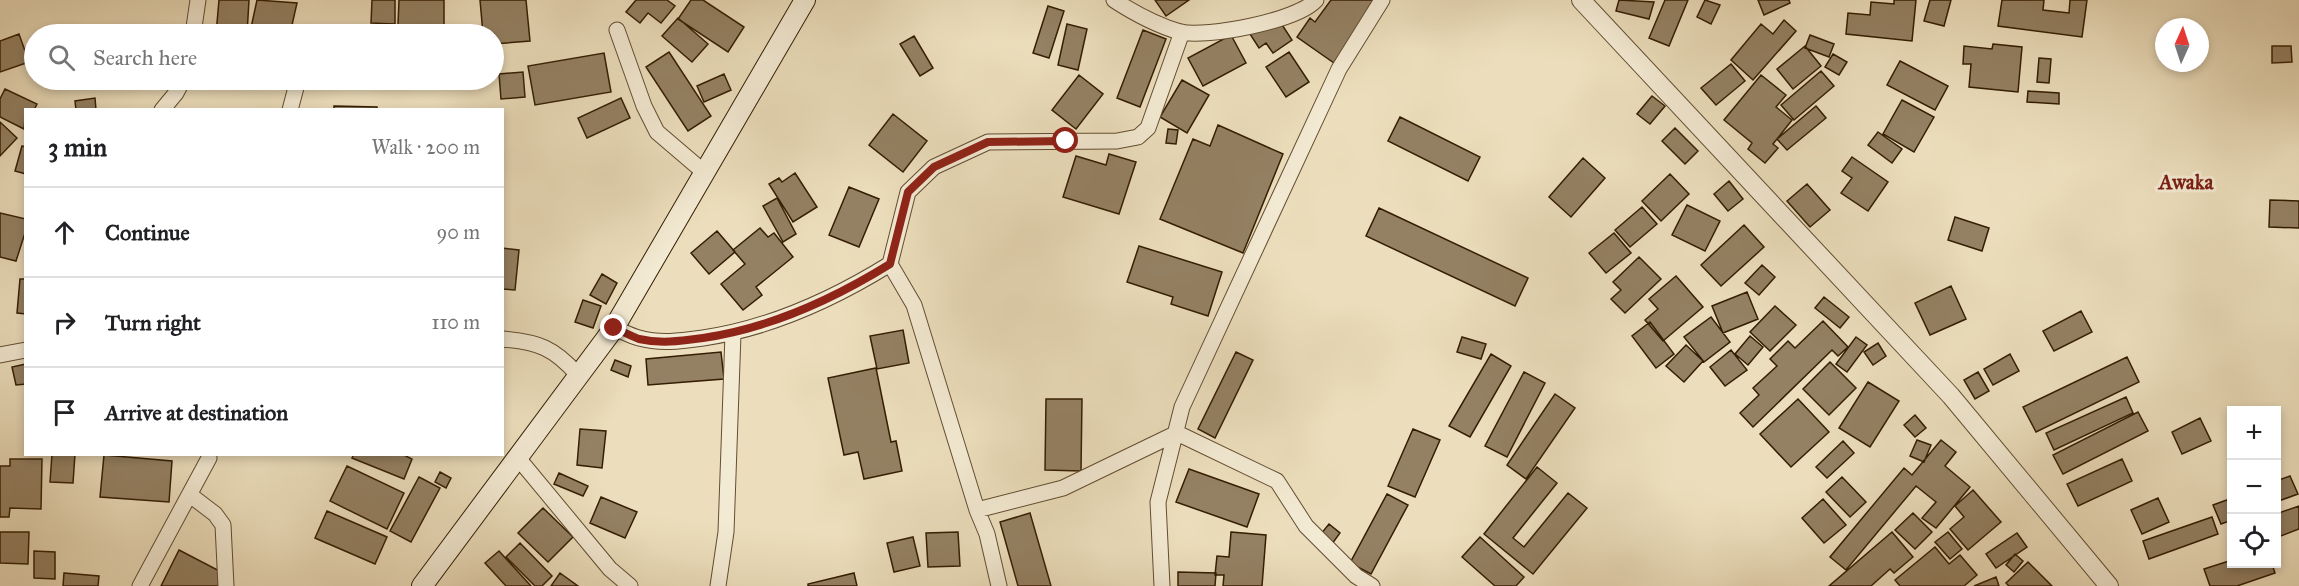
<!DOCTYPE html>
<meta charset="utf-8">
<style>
:root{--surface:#fff;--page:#f6f6f6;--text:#202124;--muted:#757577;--line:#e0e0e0}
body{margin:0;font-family:"IM FELL Great Primer",serif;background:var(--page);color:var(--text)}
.controls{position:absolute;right:18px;bottom:18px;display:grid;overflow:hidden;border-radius:0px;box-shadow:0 3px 9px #0003}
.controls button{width:54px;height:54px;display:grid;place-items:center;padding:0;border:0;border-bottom:2px solid var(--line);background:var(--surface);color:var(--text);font:30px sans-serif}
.compass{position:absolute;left:2155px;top:18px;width:54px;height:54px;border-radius:50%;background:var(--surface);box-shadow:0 3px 9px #0003;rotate:3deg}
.stop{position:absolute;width:18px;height:18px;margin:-14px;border:4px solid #8f2418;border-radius:50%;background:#fff}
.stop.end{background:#8f2418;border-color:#fff;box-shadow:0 2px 6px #0008}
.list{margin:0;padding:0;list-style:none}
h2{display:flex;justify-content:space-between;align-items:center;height:78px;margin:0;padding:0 24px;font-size:26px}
h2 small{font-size:20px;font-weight:400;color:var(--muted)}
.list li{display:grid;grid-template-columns:39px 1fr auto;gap:18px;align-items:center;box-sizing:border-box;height:90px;padding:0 24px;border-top:2px solid var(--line)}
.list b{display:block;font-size:22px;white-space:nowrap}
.list em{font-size:20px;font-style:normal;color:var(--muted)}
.icon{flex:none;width:33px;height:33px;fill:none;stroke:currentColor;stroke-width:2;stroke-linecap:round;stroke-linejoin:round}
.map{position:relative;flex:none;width:2299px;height:586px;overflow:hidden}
.search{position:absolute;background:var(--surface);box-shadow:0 3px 9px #0003;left:24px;top:24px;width:480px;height:66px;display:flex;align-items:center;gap:15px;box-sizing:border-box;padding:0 21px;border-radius:33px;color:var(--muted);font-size:22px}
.panel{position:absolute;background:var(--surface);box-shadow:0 3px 9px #0003;left:24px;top:108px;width:480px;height:348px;border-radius:0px}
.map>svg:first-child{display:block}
</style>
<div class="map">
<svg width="2299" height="586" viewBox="0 0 2299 586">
<rect width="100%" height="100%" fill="#ecdebc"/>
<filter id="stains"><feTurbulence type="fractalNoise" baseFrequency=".00333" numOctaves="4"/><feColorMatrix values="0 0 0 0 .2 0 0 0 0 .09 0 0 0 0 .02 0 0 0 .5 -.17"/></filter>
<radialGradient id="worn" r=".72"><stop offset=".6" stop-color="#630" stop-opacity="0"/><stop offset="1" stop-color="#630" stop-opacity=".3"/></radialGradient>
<path fill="#948163" stroke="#341d03" stroke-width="1.5" d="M219 0H249L247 34H216Z
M257 0 297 3 290 34 251 28Z
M372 0H395V24L371 23Z
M399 0H444V26L398 25Z
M480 0H526L530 41 494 44V34H483Z
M636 0H667L675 6 661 23 648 13 640 23 626 12Z
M691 0H703L744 27 728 52 678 19Z
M1155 0H1189L1166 16Z
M1331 0H1378L1334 63 1297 37 1310 18 1315 22Z
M1619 0 1654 2 1649 19 1616 11Z
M1665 0H1688L1669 46 1649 38Z
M1705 0 1720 5 1711 24 1697 17Z
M1758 0H1789L1790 3 1764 15Z
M1894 0H1916L1912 41 1846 34 1848 13 1870 15 1871 2 1894 4Z
M1930 0H1951L1944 26 1924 21Z
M2002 0H2044L2043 10 2069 13 2070 0H2087L2082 37 1998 26Z
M1048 6 1064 11 1049 58 1033 53Z
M1277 17 1292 40 1273 53 1266 43 1259 48 1250 34Z
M678 18 708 44 692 62 662 36Z
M1784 20 1796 31 1753 80 1731 60 1761 24 1773 34Z
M1067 24 1087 29 1078 70 1058 65Z
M1143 30 1166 39 1140 107 1117 98Z
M19 34 29 62 0 72V41Z
M1231 35 1246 63 1203 86 1188 58Z
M1810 35 1834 44 1829 57 1805 48Z
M914 36 933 68 920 76 900 44Z
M1993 44 2022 47 2018 92 1969 87 1971 64H1963L1964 46 1992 49Z
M1805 46 1821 66 1793 89 1777 69Z
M2272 46H2291L2292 62 2272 63Z
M669 52 711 116 688 131 646 67Z
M1289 52 1309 82 1286 97 1266 67Z
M604 53 611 92 535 105 528 66Z
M1833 54 1847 62 1839 75 1825 67Z
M2039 58 2051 59 2049 83 2037 82Z
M1900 61 1948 86 1935 110 1887 85Z
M1731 64 1745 81 1716 105 1701 88Z
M1821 71 1834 86 1794 120 1781 105Z
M523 72 525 97 501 99 499 74Z
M724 74 731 90 704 102 697 86Z
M1079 75 1103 94 1076 129 1052 110Z
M1761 75 1786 95 1776 107 1792 120 1773 144 1778 148 1765 163 1748 149 1752 143 1724 120Z
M1182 80 1209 95 1187 133 1160 117Z
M5 89 37 104 34 110H26L24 129 0 117V99Z
M2028 91 2059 93V104L2027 102Z
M1652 96 1665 106 1650 124 1637 114Z
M95 98 96 110H76L75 101Z
M621 98 630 118 587 138 578 118Z
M1902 100 1934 117 1914 152 1883 134Z
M334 106 377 107V110H334Z
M1816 106 1826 118 1787 150 1777 139Z
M893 114 927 141 903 172 869 145Z
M1400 117 1480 157 1468 181 1388 141Z
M0 122 17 138 0 156Z
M1218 125 1283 154 1243 253 1160 219 1193 139 1210 146Z
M1675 128 1698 151 1685 164 1662 141Z
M1168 129 1178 130 1176 144 1166 143Z
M1878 132 1902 149 1892 163 1868 145Z
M22 146 26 147V174L15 171Z
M1109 154 1136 162 1119 214 1063 197 1076 156 1106 165Z
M1852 157 1888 182 1868 211 1841 193 1852 178 1842 171Z
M1583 158 1605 178 1571 217 1549 197Z
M795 173 817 207 793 222 769 184 779 178 782 182Z
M1670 174 1689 194 1661 221 1642 201Z
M1729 181 1743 199 1728 211 1714 194Z
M1807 184 1830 210 1810 227 1787 201Z
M849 187 879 199 859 247 829 235Z
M777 198 796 234 783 242 763 206Z
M2270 200 2299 201V228L2269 227Z
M1687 205 1720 221 1705 251 1672 235Z
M1642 207 1657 224 1630 247 1615 230Z
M1379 208 1528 278 1515 306 1366 236Z
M0 213 26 219V230L16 261 0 257Z
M1955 217 1989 228 1982 251 1948 240Z
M1744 225 1764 247 1721 286 1701 265Z
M760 228 768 237 774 233 793 257 756 287 762 295 743 310 721 284 745 264 733 250Z
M717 231 735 252 709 274 691 253Z
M1614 233 1631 253 1606 273 1589 253Z
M1139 246 1222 272 1208 316 1171 304 1173 297 1127 282Z
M502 248 519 250 515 290 502 289Z
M1639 257 1661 279 1625 313 1611 299 1621 290 1613 282Z
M1762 265 1775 277 1759 295 1745 283Z
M602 274 617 283 606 304 590 295Z
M1676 276 1703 307 1663 341 1645 320 1658 309 1649 299Z
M20 279H26V314L17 313Z
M1951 286 1966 319 1930 335 1915 303Z
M1747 292 1758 319 1723 333 1712 306Z
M1824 297 1849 317 1840 328 1815 308Z
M583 300 601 306 593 328 575 322Z
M1775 306 1796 325 1770 351 1750 332Z
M2081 311 2092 332 2054 351 2043 331Z
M1711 317 1730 342 1704 362 1684 337Z
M1823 321 1848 347 1838 356 1832 350 1753 427 1740 413 1759 395 1753 388 1777 366 1770 359 1788 341 1795 348Z
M1650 322 1674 354 1656 368 1632 336Z
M903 330 909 363 877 369 870 336Z
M1750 336 1763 347 1748 365 1735 354Z
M1462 337 1486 344 1481 359 1457 352Z
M1856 337 1867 345 1847 372 1836 364Z
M1878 343 1886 356 1873 365 1864 352Z
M1686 345 1703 361 1684 382 1666 366Z
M1731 350 1747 370 1725 386 1710 367Z
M721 352 724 379 648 385 646 359Z
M1236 352 1253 360 1215 438 1198 429Z
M1491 354 1511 366 1470 437 1449 426Z
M2010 354 2019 371 1993 385 1984 369Z
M2127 357 2139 382 2036 432 2023 407Z
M615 360 631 366 628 377 611 370Z
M1830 362 1856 388 1829 415 1803 389Z
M26 364V384L16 385 12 367Z
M876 368 891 442 896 441 902 471 864 479 858 452 844 455 828 378Z
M1524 372 1545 383 1507 457 1485 446Z
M1978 372 1989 391 1975 399 1964 380Z
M1868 382 1899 401 1870 447 1839 428Z
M1555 394 1575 408 1526 479 1507 465Z
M2126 397 2133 413 2054 450 2046 433Z
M1046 399H1082L1081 471 1045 470Z
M1798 399 1829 432 1791 467 1760 434Z
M2138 412 2148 431 2063 474 2053 455Z
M1915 415 1926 428 1915 437 1904 425Z
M2200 418 2211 441 2182 454 2172 432Z
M580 429 606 431 602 468 577 465Z
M1413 429 1440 440 1415 497 1388 486Z
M1917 440 1931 445 1924 462 1910 456Z
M1941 440 1956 452 1945 466 1970 487 1936 528 1922 518 1936 502 1916 486 1846 570 1830 557 1904 468 1912 475Z
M1843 441 1854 453 1827 478 1816 467Z
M52 454H75L73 483 50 482Z
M354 454H402L412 459 404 479 352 458Z
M104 455 172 461 169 502 100 497Z
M10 459H42L41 509 10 508 9 517H0V466H10Z
M2122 459 2132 481 2078 506 2067 484Z
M347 466 404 493 387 529 330 501Z
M1537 467 1557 483 1513 538 1524 547 1568 493 1587 508 1533 574 1484 534Z
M1189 469 1259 494 1247 527 1176 502Z
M440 472 451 478 446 488 435 482Z
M559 473 588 486 583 496 554 484Z
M2290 476 2298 494 2276 502V481Z
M419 477 440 488 411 542 390 531Z
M1842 477 1866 502 1850 517 1826 492Z
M1973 490 2001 522 1968 550 1950 529 1964 517 1955 506Z
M1387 494 1408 505 1371 574 1350 563Z
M601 497 637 512 625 538 590 523Z
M2158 498 2169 522 2142 534 2131 510Z
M2232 498V520L2221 524 2213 505Z
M1823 499 1846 525 1824 543 1802 518Z
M2299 506V529L2278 537 2276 514Z
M543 508 573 537 548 562 518 533Z
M327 511 387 537 375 564 315 538Z
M1030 513 1051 586H1018L1000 522Z
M1913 513 1932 532 1915 549 1895 530Z
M2212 517 2218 534 2149 559 2143 541Z
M1329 524 1340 533 1332 544 1320 535Z
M0 532H29L28 564 0 563Z
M958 532 960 566 928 567 926 533Z
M1231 532 1266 535 1262 586H1223L1224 575H1215L1217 556 1229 557Z
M1892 532 1913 557 1894 573 1890 569 1871 586H1829Z
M1948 532 1962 549 1950 559 1935 542Z
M2017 533 2027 547 1996 568 1986 554Z
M913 537 920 566 894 572 887 543Z
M1480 537 1524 577 1516 586H1495L1462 557Z
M520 543 552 576 542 586H535L506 557Z
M1935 547 1949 564 1960 555 1977 575 1964 586H1900L1895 580Z
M179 550 233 578 229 586H161Z
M34 551 55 552V579L34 578Z
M499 551 531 586H506L485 563Z
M2015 554 2023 561 2014 572 2006 565Z
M2232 560V564H2272L2275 573 2237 586H2210L2204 569Z
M2028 562 2052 586H2009L2006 583Z
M1178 572 1216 573 1215 586H1178Z
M64 573 99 576 98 586H63Z
M560 573 578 586H551Z
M854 573 857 586H808V584Z
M1996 577 1999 586H1974Z"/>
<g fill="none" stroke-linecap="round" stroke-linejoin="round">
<defs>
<path id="minor" d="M1114 0C1134 13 1156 25 1180 32 1207 38 1297 21 1316 0
M617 30 644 106 657 132 705 173
M193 34 198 0
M162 110 176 93 183 80
M290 110 298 80
M890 264 914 305 977 510 987 534 999 586
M614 328C622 331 631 336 639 338 661 344 681 341 703 338 771 328 832 300 890 264L908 192 934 167 988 142 1117 141 1138 137 1148 128 1182 32
M502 339C539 342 554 348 578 375
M0 355 26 350
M518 458 610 569 630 586
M190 495 215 514 223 525 226 586
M977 510 1063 488 1177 433 1277 481 1306 526 1356 576 1372 586
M140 586 209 458
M718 586 726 532 733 334
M1162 586 1158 502 1182 407 1339 69 1382 0"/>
<path id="tertiary" d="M1581 0 1951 396 2109 586"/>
<path id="secondary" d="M422 586 614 328 805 0"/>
</defs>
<use href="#minor" stroke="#624d31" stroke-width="17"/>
<use href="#tertiary" stroke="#624d31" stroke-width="20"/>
<use href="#secondary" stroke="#341d03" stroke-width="22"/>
<use href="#minor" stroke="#f3ead3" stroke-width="15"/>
<use href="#tertiary" stroke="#f3ead3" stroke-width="18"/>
<use href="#secondary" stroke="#f3ead3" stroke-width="20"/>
</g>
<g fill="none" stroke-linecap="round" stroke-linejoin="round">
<path stroke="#8f2418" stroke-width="8" d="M614 328C622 331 631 336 639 339 661 344 681 341 703 338 771 328 832 300 890 264L908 192 934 167 988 142 1066 141"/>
</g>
<g text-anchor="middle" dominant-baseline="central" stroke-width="6" stroke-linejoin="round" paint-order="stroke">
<g font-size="21" font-weight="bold" fill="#7a1f14" stroke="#f3ead3">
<text x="2186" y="182">Awaka</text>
</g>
</g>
<rect width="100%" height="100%" filter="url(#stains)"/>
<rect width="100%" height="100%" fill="url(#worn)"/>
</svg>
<div class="controls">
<button>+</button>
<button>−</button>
<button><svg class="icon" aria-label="locate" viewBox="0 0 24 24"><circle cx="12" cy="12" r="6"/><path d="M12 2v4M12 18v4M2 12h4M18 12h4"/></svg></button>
</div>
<svg class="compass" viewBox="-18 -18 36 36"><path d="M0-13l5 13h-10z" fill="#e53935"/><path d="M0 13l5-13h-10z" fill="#757577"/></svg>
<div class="stop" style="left:1066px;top:141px"></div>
<div class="stop end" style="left:614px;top:328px"></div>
<div class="search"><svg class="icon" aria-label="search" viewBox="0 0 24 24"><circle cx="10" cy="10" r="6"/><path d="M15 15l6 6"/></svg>Search here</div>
<section class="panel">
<h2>3 min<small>Walk · 200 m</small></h2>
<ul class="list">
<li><svg class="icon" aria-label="ahead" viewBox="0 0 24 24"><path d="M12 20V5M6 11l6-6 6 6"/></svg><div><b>Continue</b></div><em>90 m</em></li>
<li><svg class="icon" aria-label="right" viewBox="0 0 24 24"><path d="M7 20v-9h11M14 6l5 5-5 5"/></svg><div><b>Turn right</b></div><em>110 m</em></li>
<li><svg class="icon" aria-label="arrive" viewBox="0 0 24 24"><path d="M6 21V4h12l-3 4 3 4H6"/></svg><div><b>Arrive at destination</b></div></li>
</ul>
</section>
</div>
